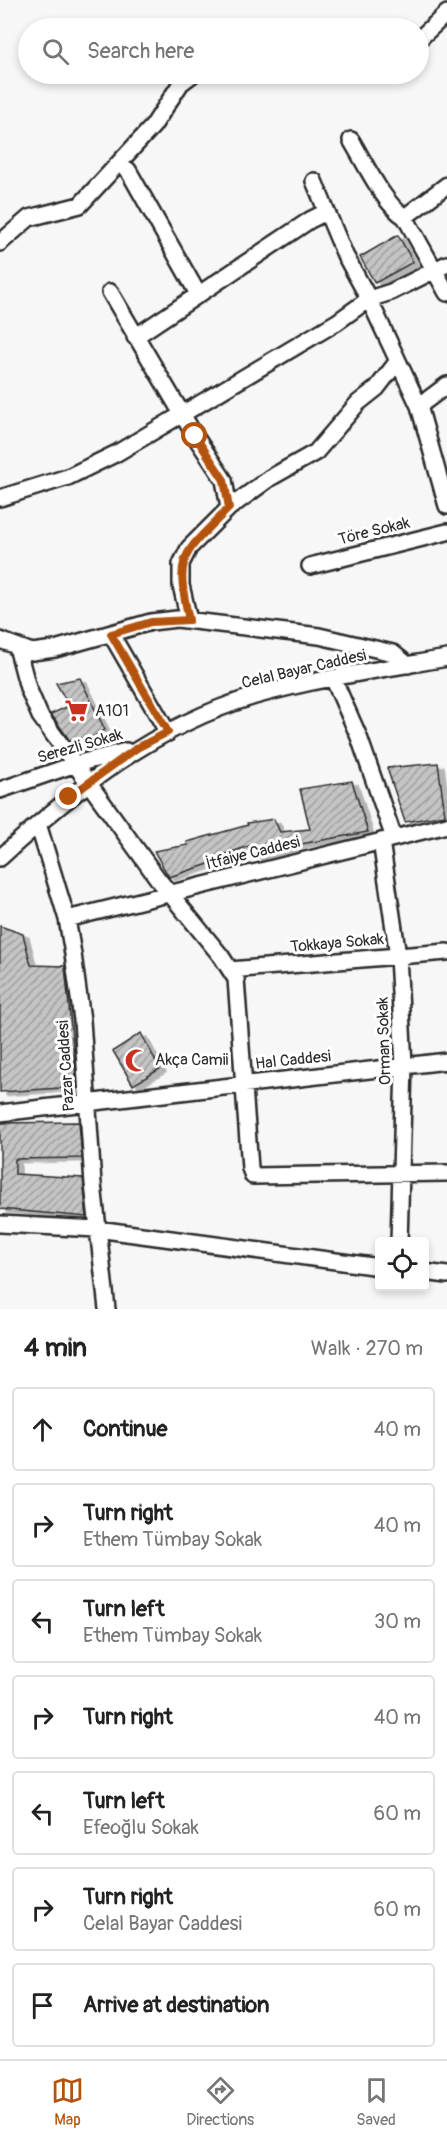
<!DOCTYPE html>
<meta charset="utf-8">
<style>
:root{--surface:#fff;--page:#f2f2f2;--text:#222;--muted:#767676;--line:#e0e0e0;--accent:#b45309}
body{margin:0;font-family:Pangolin,sans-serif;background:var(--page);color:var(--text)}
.controls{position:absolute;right:18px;bottom:18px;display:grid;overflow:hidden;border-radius:6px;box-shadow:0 3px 9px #0003}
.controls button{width:54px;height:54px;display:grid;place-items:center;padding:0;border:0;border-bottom:2px solid var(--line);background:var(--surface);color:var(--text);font:30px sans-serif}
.stop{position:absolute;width:18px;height:18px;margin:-14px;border:4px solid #b45309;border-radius:50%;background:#fff}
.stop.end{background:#b45309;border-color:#fff;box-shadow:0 2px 6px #0008}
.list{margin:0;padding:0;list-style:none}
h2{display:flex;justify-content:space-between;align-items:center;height:78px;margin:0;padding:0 24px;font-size:26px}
h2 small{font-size:20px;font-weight:400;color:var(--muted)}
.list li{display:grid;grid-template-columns:39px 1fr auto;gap:18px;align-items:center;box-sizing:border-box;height:84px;margin:0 12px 12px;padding:0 12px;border:2px solid var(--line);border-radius:6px}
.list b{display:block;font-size:22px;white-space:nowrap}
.list p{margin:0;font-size:20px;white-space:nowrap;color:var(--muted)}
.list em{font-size:20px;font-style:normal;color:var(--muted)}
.icon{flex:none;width:33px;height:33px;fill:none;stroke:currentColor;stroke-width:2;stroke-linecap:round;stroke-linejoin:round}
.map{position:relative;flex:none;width:447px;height:1309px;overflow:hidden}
.search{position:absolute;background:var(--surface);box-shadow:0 3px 9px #0003;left:18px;right:18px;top:18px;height:66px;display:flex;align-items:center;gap:15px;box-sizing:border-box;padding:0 21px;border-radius:33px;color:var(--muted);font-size:22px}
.sheet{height:750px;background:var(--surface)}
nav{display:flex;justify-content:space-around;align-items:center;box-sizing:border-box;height:84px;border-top:2px solid var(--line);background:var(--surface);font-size:16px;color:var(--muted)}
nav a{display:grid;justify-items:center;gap:3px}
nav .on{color:var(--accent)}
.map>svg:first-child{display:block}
</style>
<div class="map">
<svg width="447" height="1309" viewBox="0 0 447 1309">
<defs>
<pattern id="building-hatch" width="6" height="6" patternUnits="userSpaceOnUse" patternTransform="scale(1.5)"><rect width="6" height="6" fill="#c4c4c4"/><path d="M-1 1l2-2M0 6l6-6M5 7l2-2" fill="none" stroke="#9f9f9f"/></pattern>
<filter id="shadow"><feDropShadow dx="6" dy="3.5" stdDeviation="0" flood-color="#0004"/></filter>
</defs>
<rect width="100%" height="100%" fill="#f7f7f7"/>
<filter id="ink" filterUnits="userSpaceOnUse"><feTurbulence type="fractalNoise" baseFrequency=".0167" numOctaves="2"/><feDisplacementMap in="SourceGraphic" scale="12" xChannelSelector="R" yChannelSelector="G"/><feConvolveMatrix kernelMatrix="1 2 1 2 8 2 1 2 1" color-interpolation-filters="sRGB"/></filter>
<g filter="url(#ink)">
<path fill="url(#building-hatch)" stroke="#2b2b2b" stroke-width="1.5" filter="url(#shadow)" d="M398 235 413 262 375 283 360 257Z
M80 678 105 730 75 748 51 714 69 706 56 683Z
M438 763 445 815 405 822 387 768Z
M352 781 368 832 301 844 255 858 252 845 217 857 218 861 169 877 154 851 188 845 187 842 248 825 247 823 274 819 280 832 310 829 300 789Z
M0 926 23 934 31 965 65 966 77 1087 0 1092Z
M141 1033 160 1069 133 1085 113 1051Z
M79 1122 82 1158 15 1159V1174L83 1178 87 1217 0 1209V1123Z"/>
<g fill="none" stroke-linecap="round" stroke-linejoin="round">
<defs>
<path id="minor" d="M418 40 447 13
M351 140C364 161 384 205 405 217
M119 164 128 170 198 294
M314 181 345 255 369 299 419 406 447 506
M447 185 405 217 447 293
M0 243 29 218 80 205 153 126 181 83 193 74
M110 292 195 436 224 480 229 508
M135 337 310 220 326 212
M419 406 447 385
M0 498 68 477 117 453 337 322 369 299 391 292 447 264
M310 566 447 532
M189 620 181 585V564L189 548 229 508 270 478 316 452 358 403 377 388 397 362
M111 634 168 733
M0 640 32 652 55 649 151 622 177 619 319 636 393 653 408 665
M17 647 28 688 40 716 158 879 221 956 236 979 250 1168 253 1176 447 1173
M333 678 359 737 394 838
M0 790 76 764 126 751
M38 824 67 919 73 954 82 1020 93 1184 107 1309
M381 841 398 956 404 1065 399 1242
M0 858C75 789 156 725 255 696 318 678 383 669 447 658
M67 919 447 825
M230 970 447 952
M0 1113 447 1061
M0 1224 97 1229 380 1267
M424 1272 447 1275"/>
</defs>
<use href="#minor" stroke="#2b2b2b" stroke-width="20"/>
<use href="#minor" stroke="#fff" stroke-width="15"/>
</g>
</g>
<g fill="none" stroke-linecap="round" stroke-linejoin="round" filter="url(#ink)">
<path stroke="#b45309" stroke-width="8" d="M69 797 137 748 168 732 111 634 151 622 189 620C174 553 183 555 229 508L224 480 195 436"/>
</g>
<defs>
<symbol id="supermarket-bare" viewBox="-9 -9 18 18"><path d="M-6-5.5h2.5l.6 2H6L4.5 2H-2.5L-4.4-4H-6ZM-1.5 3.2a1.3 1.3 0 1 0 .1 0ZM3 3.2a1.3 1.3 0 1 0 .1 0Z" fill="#c8321e" stroke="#fff" stroke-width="2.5" paint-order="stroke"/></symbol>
<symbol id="mosque-bare" viewBox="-9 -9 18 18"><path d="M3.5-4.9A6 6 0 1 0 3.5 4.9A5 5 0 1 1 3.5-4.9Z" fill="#c8321e" stroke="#fff" stroke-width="2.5" paint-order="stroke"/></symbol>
</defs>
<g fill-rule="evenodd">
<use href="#supermarket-bare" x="60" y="694" width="33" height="33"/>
<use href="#mosque-bare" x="120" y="1044" width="33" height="33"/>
</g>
<g text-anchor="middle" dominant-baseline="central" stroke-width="6" stroke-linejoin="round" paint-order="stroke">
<g font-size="16" fill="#2b2b2b" stroke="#fff">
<text transform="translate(374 531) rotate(-14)">Töre Sokak</text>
<text transform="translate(304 669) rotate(-13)">Celal Bayar Caddesi</text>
<text transform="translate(80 746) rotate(-16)">Serezli Sokak</text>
<text transform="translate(253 853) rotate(-14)">İtfaiye Caddesi</text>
<text transform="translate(337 943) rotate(-5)">Tokkaya Sokak</text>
<text transform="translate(384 1041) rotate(-92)">Orman Sokak</text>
<text transform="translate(293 1060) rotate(-6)">Hal Caddesi</text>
<text transform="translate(66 1066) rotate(-94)">Pazar Caddesi</text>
</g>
<g font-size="16" fill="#2b2b2b" stroke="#fff" text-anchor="start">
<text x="95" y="711">A101</text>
<text x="155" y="1060">Akça Camii</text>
</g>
</g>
</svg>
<div class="controls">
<button><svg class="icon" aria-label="locate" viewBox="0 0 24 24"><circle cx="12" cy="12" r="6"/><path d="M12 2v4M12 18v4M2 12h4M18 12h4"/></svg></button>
</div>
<div class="stop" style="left:195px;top:436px"></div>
<div class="stop end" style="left:69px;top:797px"></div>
<div class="search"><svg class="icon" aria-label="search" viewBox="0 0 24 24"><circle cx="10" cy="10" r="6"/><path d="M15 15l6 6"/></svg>Search here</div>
</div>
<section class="sheet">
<h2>4 min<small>Walk · 270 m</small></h2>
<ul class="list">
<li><svg class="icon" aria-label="ahead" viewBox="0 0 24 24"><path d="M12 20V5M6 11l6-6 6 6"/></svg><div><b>Continue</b></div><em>40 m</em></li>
<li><svg class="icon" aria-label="right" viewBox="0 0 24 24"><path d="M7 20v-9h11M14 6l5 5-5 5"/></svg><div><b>Turn right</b><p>Ethem Tümbay Sokak</p></div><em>40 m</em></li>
<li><svg class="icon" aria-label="left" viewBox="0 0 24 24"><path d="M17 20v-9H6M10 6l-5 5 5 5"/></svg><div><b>Turn left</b><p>Ethem Tümbay Sokak</p></div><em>30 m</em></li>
<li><svg class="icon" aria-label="right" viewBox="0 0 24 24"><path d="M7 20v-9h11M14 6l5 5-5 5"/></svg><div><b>Turn right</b></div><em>40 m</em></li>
<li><svg class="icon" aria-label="left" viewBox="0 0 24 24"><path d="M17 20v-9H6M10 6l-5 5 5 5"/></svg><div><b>Turn left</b><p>Efeoğlu Sokak</p></div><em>60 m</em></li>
<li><svg class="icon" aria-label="right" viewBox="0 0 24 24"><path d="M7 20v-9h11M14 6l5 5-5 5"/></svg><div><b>Turn right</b><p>Celal Bayar Caddesi</p></div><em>60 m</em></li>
<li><svg class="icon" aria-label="arrive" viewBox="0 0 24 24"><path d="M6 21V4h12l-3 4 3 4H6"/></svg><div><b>Arrive at destination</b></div></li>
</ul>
</section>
<nav>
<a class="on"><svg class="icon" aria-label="map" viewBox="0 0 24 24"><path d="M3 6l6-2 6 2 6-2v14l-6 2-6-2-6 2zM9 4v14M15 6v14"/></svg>Map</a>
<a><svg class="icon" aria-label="directions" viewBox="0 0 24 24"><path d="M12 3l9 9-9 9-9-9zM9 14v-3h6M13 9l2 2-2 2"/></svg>Directions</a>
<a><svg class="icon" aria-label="saved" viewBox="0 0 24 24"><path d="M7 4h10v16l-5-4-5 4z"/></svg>Saved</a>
</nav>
